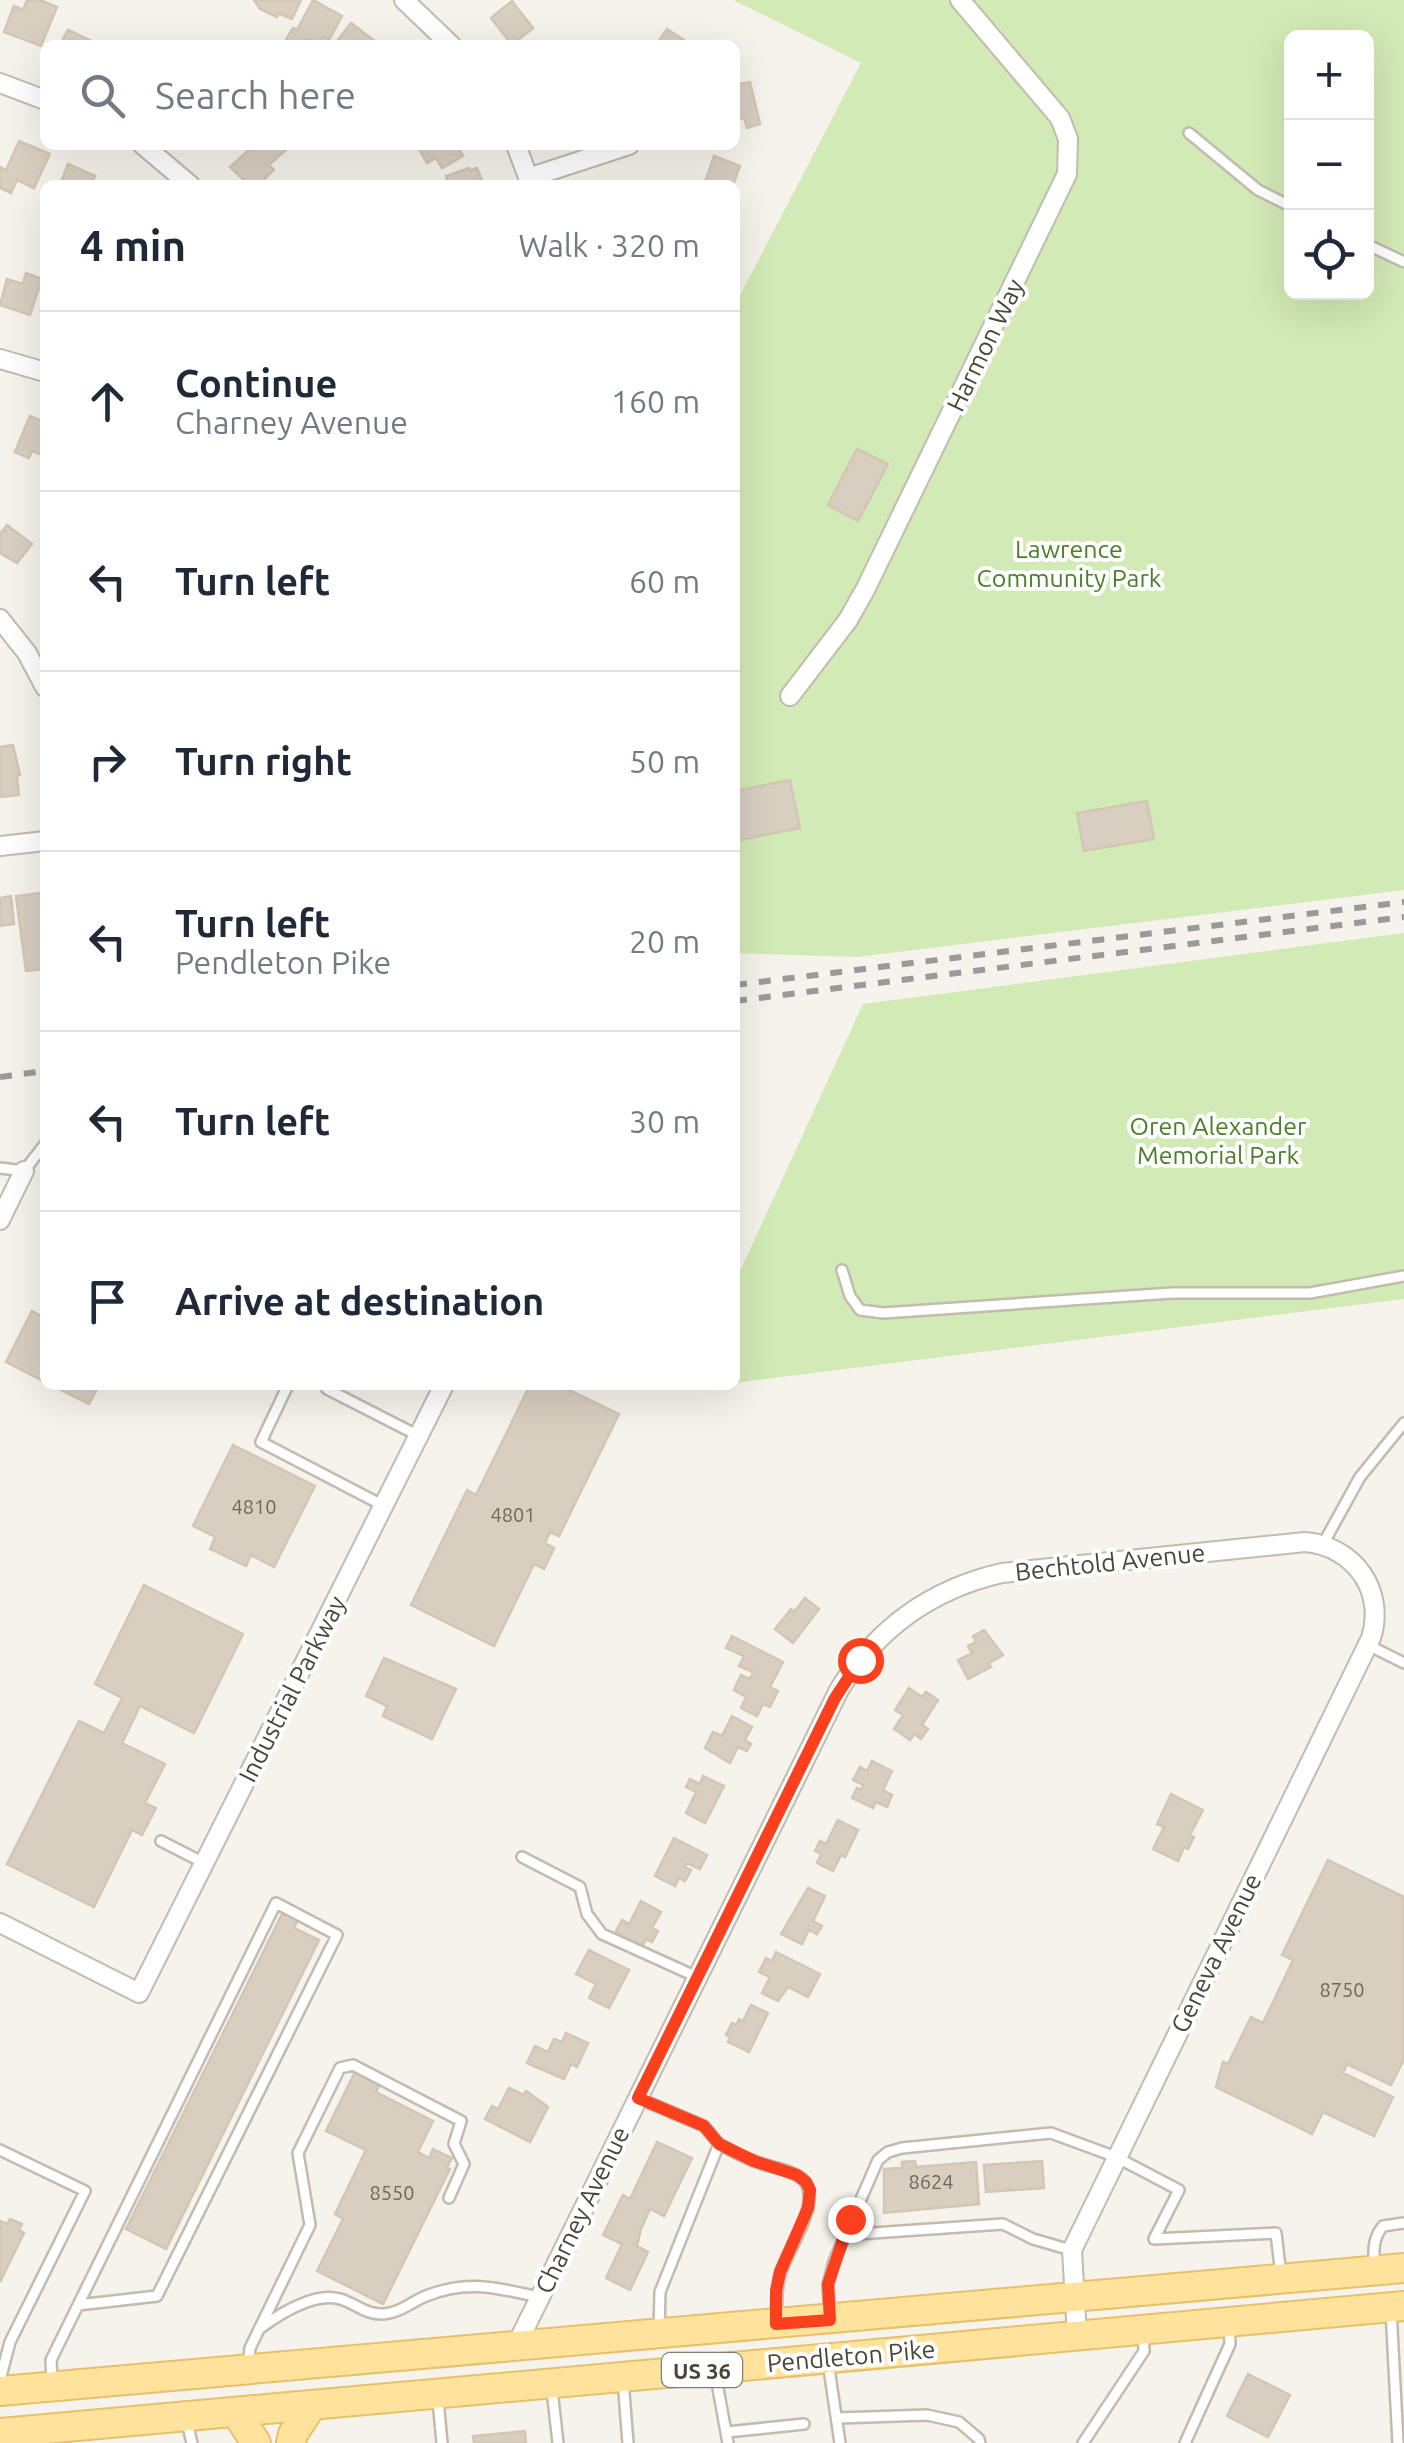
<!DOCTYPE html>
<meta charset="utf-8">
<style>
:root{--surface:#fff;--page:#f2f2f3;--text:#1f2937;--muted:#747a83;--line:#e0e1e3}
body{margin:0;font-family:Ubuntu,sans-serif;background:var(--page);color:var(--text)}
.controls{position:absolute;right:30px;top:30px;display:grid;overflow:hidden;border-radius:15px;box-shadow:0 10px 40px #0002}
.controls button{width:90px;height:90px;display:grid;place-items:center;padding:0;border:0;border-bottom:2px solid var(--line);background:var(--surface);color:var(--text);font:50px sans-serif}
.stop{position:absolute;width:30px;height:30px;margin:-22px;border:8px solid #fc3f1d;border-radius:50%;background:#fff}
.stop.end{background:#fc3f1d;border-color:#fff;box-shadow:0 2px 10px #0008}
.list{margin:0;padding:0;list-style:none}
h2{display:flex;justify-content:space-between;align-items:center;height:130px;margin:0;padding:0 40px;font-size:42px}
h2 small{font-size:32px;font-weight:400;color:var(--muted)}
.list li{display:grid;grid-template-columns:65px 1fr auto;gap:30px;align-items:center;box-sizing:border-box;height:180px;padding:0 40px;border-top:2px solid var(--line)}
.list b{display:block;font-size:38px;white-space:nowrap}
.list p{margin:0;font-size:32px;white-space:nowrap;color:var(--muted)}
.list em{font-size:32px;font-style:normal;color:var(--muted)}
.icon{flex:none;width:55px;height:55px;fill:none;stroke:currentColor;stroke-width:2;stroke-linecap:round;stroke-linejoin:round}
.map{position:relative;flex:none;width:1404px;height:2443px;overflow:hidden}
.search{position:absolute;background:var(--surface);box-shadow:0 10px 40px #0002;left:40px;top:40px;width:700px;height:110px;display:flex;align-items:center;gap:25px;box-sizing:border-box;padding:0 35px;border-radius:15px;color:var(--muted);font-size:38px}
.panel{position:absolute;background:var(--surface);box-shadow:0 10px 40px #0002;left:40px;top:180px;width:700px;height:1210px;border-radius:15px}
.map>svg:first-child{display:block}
</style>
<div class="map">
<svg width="1404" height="2443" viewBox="0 0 1404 2443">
<rect width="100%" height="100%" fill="#f6f3ec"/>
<path fill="#d2eab5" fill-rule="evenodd" d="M733 0H1404V890L857 957 735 953V305L861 63ZM1292 38H1366V292H1292Z
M1404 933V1299L735 1383V1282L863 1004Z"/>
<path fill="#d8cfc1" stroke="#d3c7b4" stroke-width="2.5" d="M27 0H40L57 7 41 46 4 32 14 6 23 10Z
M254 0H301L292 19 278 13 277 17 260 9Z
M313 0 342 16 329 40 324 37 319 45 307 39 301 45H283L293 28 297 30Z
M512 1 533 28 512 45 491 18Z
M351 23 379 44V45H334Z
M667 29 687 42 685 45H656Z
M68 30 94 42 92 45H60Z
M750 82 760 124 747 128 744 118 735 120V85Z
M19 141 50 154 34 188 17 180 11 193 0 188V167L6 170Z
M254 145H283L287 149 269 165 274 170 258 185H249L230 167Z
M425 145H457L463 156 442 168 436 158 427 163 419 149Z
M714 156 740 166 733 185H704Z
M68 164 95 176 91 185H60Z
M469 168 470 171 477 168 482 181 474 185H449L446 176Z
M26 273 42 279 30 315 0 305 7 279 23 284Z
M30 416 44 422 45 456 32 451 29 458 15 452Z
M857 449 888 464 858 521 828 505Z
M7 525 32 544 17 563 0 553V534Z
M13 745 20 775 17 776 19 795 0 797V747Z
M790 780 800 828 735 841V791Z
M1147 801 1154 839 1084 851 1077 813Z
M42 893 45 913V969L26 971 16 896Z
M11 896 14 924 0 926V898Z
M32 1311 45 1318V1382L6 1362Z
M51 1385H99L89 1404Z
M530 1385H559L619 1414 559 1536 550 1532 545 1543 554 1548 544 1569 534 1564 494 1646 411 1605 467 1490 476 1495Z
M233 1445 315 1486 274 1567 251 1555 246 1566 210 1549 215 1537 193 1526Z
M144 1585 243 1634 194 1733 140 1706 122 1743 165 1764 145 1803 156 1808 142 1835 132 1830 94 1907 7 1864 79 1721 104 1733 122 1698 95 1684Z
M805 1598 819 1609 793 1643 775 1629 791 1609 794 1612Z
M984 1630 1003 1655 989 1663 991 1667 968 1679 958 1660 972 1653 968 1646 976 1642 973 1636Z
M732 1636 783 1662 770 1687 778 1691 770 1707 763 1704 757 1716 741 1708 746 1697 734 1690 741 1675 750 1679 753 1672 739 1666 744 1656 726 1648Z
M384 1658 456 1689 432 1739 383 1716 387 1706 366 1696Z
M909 1688 922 1697 926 1692 938 1700 922 1725 928 1729 921 1739 914 1734 910 1740 894 1729 903 1715 895 1710Z
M732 1716 752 1727 745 1740 751 1744 747 1751 738 1747 730 1763 705 1748 713 1732 722 1736Z
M872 1761 892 1771 883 1790 892 1795 887 1807 876 1802 873 1808 852 1798 857 1788 861 1790 863 1785 853 1780 860 1767 867 1771Z
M703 1776 724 1786 705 1823 686 1813 696 1792 686 1787 690 1779 700 1784Z
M1171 1794 1203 1810 1190 1835 1194 1837 1188 1849 1184 1847 1178 1861 1153 1849 1164 1827 1157 1824Z
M838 1820 858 1830 845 1857 841 1855 833 1871 817 1863 821 1854 815 1851 820 1841 826 1844Z
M674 1838 707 1855 700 1869 687 1863 685 1867 691 1870 685 1881 679 1878 675 1886 655 1876Z
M1328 1860 1404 1897V2059L1391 2085 1347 2064 1343 2073 1393 2097 1374 2136 1323 2112 1312 2134 1216 2087 1223 2062 1228 2064 1251 2017 1263 2023 1293 1960 1282 1955Z
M808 1888 825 1896 813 1921 822 1926 817 1934 809 1930 802 1944 781 1934Z
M641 1901 661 1912 652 1928 658 1931 652 1942 646 1939 641 1949 614 1935 622 1920 629 1924Z
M283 1912 298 1919 294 1928 319 1940 166 2249 126 2229Z
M589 1950 629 1970 609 2008 589 1998 596 1984 576 1974Z
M776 1952 820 1974 808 1997 788 1987 778 2001 762 1993 770 1977 759 1972 766 1958 772 1961Z
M751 2005 768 2013 749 2052 728 2042 730 2037 726 2035 732 2023 736 2025 739 2019 743 2021Z
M566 2033 588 2043 577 2067 571 2064 564 2079 527 2063 535 2046 548 2052 554 2039 562 2042Z
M355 2072 380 2084 376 2092 433 2121 418 2152 429 2158 433 2149 452 2158 447 2167 450 2169 383 2304 317 2271 343 2219 335 2214 366 2150 326 2131Z
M509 2088 524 2095 526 2091 548 2107 530 2142 485 2119 492 2106 498 2109Z
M657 2142 692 2158 664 2216 650 2209 641 2229 637 2246 648 2252 630 2290 606 2278 622 2244 603 2235 623 2195 630 2199Z
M915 2161 916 2167 976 2162 979 2204 884 2213V2169L902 2168V2162Z
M1042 2161 1044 2188 986 2192 984 2165Z
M10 2219 22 2224 19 2230 24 2233 0 2282V2221L7 2224Z
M1248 2374 1290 2395 1268 2437 1227 2416Z
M525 2431 526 2443H474L473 2436Z"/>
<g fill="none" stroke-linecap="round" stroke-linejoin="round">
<defs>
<path id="lane" d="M1189 133 1258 190 1292 207
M1366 244 1404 262
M0 1168 24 1171 45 1144
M842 1270 850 1296 860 1310 883 1313 1172 1293H1310L1404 1276
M288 1385 261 1442 384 1506
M328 1385 327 1389 419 1436
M1322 1546 1360 1477 1404 1423
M1368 1645 1404 1663
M161 1841 204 1863
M522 1857 580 1887 587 1914 602 1934 697 1977
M638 2098 704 2126 719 2144
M0 2150 85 2191 10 2342 0 2380
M844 2235 1003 2224 1033 2239 1071 2250
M1374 2268C1374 2252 1372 2239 1383 2226L1404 2223
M1391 2310 1398 2443
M830 2317 828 2285 834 2261 878 2160 888 2152 902 2148 1051 2133 1116 2157 1179 2190 1154 2239 1276 2233 1281 2275
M262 2327C281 2313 315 2292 340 2299 355 2303 366 2315 383 2314 400 2313 411 2302 426 2296 468 2279 497 2288 539 2297
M659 2332 660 2292 719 2144C731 2150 742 2157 754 2161 768 2167 785 2168 798 2176 829 2193 787 2250 780 2274 776 2289 777 2304 776 2320
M828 2362 840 2443
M248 2367 250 2348 310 2225 298 2153 340 2068 353 2065 461 2121 454 2144 464 2164 449 2198
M715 2372 728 2443
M623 2380 628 2443
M52 2381 51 2360 276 1903 337 1935 157 2296 78 2305
M552 2390 558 2443
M438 2400 442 2443
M838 2418 927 2415 959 2422 979 2439 980 2443
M187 2422 192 2443
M727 2432 804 2424
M1083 2443 1144 2351 1143 2331
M1185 2443 1230 2344 1229 2325"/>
<path id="street" d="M404 0 451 45
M0 83 45 100
M143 145 190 185
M516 145 531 185
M528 178 629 145
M0 359 45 372
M0 619 27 653 45 687
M790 696 848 620 865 590 1067 174 1068 139 1060 118 960 0
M0 846 45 841
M0 1220 24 1171
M0 1923 139 1993 444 1385
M516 2346 839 1690C877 1628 932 1589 1002 1573L1305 1542C1354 1546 1386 1591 1371 1638L1072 2250 1077 2336"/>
<path id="primary" d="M0 2391 1404 2268
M237 2414 256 2443
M0 2433C468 2395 936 2345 1404 2306
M291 2443 293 2434 312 2405"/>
</defs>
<use href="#lane" stroke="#c2bbae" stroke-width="14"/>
<use href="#street" stroke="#c2bbae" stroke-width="22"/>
<use href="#primary" stroke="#e6c16a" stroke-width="32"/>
<use href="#lane" stroke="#fff" stroke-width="9"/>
<use href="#street" stroke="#fff" stroke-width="18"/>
<use href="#primary" stroke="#ffe39c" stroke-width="28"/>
<path stroke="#9a9a9a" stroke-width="6" stroke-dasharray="12 12" stroke-linecap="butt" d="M735 985 1404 902
M735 1001 1404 917
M0 1077 45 1071"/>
</g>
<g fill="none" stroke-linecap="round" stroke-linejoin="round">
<path stroke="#fc3f1d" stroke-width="12" d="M850 2219 828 2284 830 2320 776 2324V2291L780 2272 808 2208 810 2190 806 2182 797 2175 754 2161 719 2144 704 2126 638 2098 835 1698 860 1660"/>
</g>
<g text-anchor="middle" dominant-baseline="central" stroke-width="8" stroke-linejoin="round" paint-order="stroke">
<g font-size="20" fill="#6e675b">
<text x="254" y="1506">4810</text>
<text x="513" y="1514">4801</text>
<text x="1342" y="1989">8750</text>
<text x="931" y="2181">8624</text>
<text x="392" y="2192">8550</text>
</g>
<rect fill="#fff" stroke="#817c74" stroke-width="2.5" x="662" y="2353" width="80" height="34" rx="8"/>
<g font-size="22" font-weight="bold" fill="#4b4439">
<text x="702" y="2370">US 36</text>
</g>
<g font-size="25" fill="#4b4439" stroke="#fff">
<text transform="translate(985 345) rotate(-64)">Harmon Way</text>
<text transform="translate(1110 1562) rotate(-6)">Bechtold Avenue</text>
<text transform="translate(292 1689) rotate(-63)">Industrial Parkway</text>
<text transform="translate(1216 1953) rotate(-64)">Geneva Avenue</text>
<text transform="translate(582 2210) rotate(-64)">Charney Avenue</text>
<text transform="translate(851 2356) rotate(-5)">Pendleton Pike</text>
</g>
<g font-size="25" fill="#4a7f2a" stroke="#fff">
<text x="1069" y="549">Lawrence<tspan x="1069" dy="29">Community Park</tspan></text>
<text x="1218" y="1126">Oren Alexander<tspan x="1218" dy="29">Memorial Park</tspan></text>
</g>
</g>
</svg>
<div class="controls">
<button>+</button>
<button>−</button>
<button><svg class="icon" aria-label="locate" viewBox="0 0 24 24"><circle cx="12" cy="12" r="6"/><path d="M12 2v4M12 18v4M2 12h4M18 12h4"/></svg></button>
</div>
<div class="stop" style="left:860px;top:1660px"></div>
<div class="stop end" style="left:850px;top:2219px"></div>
<div class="search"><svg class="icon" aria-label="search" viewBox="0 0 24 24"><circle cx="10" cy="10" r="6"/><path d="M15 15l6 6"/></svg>Search here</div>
<section class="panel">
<h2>4 min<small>Walk · 320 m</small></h2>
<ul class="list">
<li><svg class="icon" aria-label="ahead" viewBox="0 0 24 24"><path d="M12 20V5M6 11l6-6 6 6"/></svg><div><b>Continue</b><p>Charney Avenue</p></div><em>160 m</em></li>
<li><svg class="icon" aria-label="left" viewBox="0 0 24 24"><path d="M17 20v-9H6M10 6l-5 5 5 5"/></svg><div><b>Turn left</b></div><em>60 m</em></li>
<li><svg class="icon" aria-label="right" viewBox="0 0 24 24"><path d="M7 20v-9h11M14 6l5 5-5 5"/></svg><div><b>Turn right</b></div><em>50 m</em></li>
<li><svg class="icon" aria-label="left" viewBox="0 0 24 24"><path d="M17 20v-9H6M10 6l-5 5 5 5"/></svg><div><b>Turn left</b><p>Pendleton Pike</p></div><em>20 m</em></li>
<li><svg class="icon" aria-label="left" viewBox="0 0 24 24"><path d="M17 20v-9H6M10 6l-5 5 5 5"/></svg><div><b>Turn left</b></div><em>30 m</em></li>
<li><svg class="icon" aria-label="arrive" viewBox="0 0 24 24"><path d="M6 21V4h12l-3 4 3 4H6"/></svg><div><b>Arrive at destination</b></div></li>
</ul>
</section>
</div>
